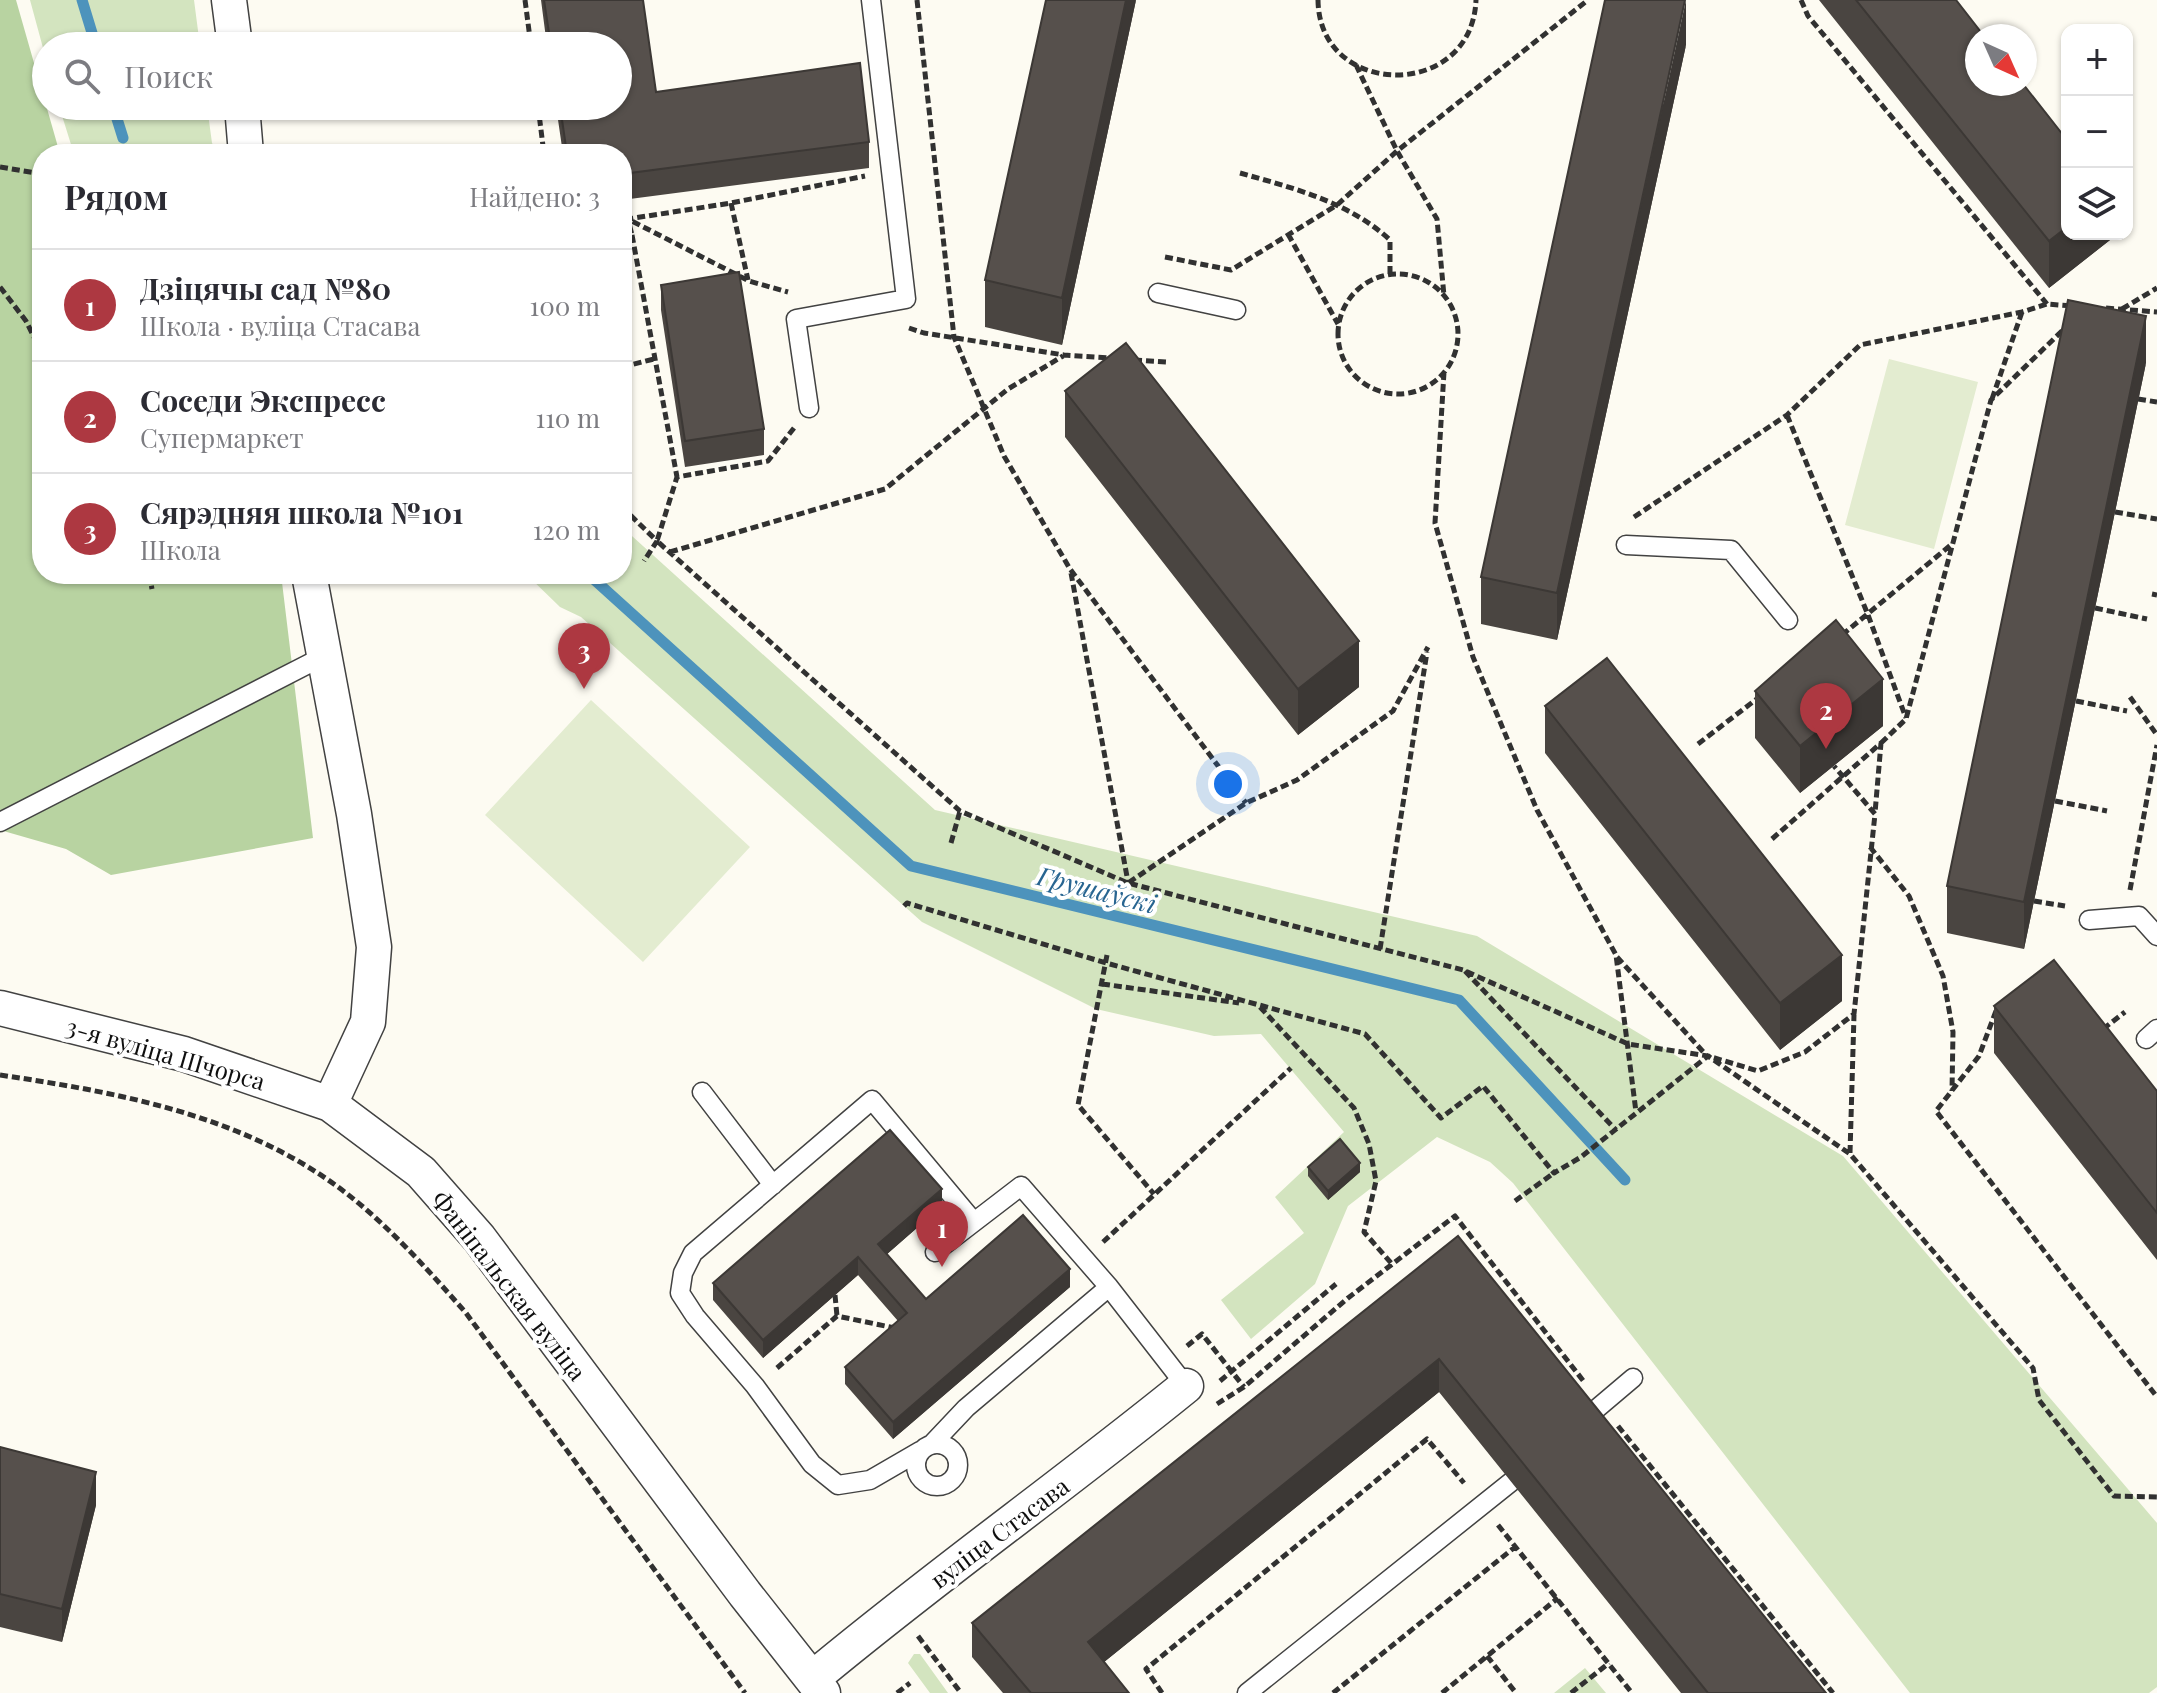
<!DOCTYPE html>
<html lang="ru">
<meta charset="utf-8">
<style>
:root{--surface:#fff;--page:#f2f2f3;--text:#2b2b33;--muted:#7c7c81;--line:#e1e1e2;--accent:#ad3841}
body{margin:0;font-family:"Playfair Display",serif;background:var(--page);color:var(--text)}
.controls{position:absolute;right:24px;top:24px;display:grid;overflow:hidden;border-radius:16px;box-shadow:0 2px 6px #0004}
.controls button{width:72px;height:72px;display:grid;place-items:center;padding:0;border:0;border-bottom:2px solid var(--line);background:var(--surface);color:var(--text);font:40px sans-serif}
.compass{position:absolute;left:1965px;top:24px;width:72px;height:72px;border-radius:50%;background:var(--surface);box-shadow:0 2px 6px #0004;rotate:135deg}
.you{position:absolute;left:1228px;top:784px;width:28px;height:28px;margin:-20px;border:6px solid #fff;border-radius:50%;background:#1a73e8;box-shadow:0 0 0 12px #1a73e833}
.badge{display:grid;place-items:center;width:52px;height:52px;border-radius:50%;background:var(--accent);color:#fff;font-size:26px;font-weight:700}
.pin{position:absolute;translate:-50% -66px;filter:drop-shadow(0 2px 4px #0008)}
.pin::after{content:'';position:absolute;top:42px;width:28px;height:24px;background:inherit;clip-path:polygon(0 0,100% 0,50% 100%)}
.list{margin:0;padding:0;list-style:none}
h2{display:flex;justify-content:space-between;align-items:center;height:104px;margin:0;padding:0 32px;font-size:34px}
h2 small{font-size:26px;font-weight:400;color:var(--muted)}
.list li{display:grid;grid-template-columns:52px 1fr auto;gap:24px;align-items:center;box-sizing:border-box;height:112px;padding:0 32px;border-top:2px solid var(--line)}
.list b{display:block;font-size:30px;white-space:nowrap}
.list p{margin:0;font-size:26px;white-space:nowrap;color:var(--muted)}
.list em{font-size:26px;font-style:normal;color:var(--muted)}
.icon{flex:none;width:44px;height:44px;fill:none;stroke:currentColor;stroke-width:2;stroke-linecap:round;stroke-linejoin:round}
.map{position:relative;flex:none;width:2157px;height:1693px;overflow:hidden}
.search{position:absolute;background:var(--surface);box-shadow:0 2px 6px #0004;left:32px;top:32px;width:600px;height:88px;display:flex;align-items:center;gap:20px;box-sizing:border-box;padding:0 28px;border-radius:44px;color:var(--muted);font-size:30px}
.panel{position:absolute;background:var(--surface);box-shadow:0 2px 6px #0004;left:32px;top:144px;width:600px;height:440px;border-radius:32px}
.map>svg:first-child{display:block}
</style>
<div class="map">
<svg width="2157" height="1693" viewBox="0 0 2157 1693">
<rect width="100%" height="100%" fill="#fdfbf2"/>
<path fill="#d3e4bf" d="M30 0H194L200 46H46V59Z
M59 106H207L212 143 218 154H74Z
M622 527 935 810 1477 936 1843 1156 2157 1523V1687L2149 1693H1910L1513 1183 1490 1162 1437 1137 1348 1206 1315 1284 1251 1339 1221 1300 1304 1233 1275 1197 1344 1132 1261 1034 1214 1036 1096 1009 922 922 581 617 560 607 526 574H622Z
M914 1654H920L948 1693H930L908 1663Z
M1585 1668 1606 1693H1554Z"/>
<path fill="#b8d3a1" d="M0 0H16L60 154H42V574H281L313 838 111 875 66 849 0 830Z"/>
<path fill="#e3ecd0" d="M1889 359 1978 382 1934 549 1845 525Z
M591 700 750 847 643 962 485 815Z"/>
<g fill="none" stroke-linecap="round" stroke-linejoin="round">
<path stroke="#4d93bc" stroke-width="11" d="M82 0 96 46
M113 106 123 138
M588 574 911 866 1459 1000 1625 1180"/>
<defs>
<path id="service" d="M1158 293 1236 310
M809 408 796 319 906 299 871 0
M1626 545 1731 550 1788 620
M0 822 324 656
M2089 920 2139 916 2157 936
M2146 1039 2157 1029
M702 1092 773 1185
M935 1252 1021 1186 1109 1287 1186 1386
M1581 1422 1633 1378
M916 1465a21 21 0 1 1 42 0a21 21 0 1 1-42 0Z
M932 1444 966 1408 1109 1287
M920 1451 870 1480 838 1485 812 1464 755 1386 695 1316 680 1293 683 1273 693 1253 872 1100 974 1222
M1247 1693 1511 1482"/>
<path id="minor" d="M229 0 235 46
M242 106 246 154
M309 574 354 814 374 947 368 1022 330 1104
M0 1008 184 1054 330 1104 421 1172 479 1238 745 1594 823 1693
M812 1679C934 1577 1063 1486 1186 1386"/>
</defs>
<use href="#service" stroke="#424242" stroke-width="21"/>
<use href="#minor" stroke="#424242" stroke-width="37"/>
<path stroke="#313131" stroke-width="5" stroke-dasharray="8 4" stroke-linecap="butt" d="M525 0 531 46
M917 0 954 337 1004 456 1070 569 1246 803
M1318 0C1319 99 1472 101 1476 0
M1801 0 1808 16 2047 304
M1356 65 1397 151 1437 219 1444 296
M538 106 544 154
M279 152 319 147 365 154
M0 167 42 174
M1240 173C1293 188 1349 202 1390 240V275
M731 203 748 280
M622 216 749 281 788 292
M1288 234 1338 324
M632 235 677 477
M622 237 632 235 628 219 731 203 865 176
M1165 257 1231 270 1337 205 1397 151 1588 0
M1338 334a60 60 0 1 1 120 0a60 60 0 1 1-120 0Z
M0 287 26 321 42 353
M2106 308 2157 312
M2122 309 2157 288
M909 328 924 333 1064 355 1112 358
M1134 360 1167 362
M622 367 654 359
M1444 372 1435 523 1473 657 1537 810 1616 955 1636 1112
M1992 399 2022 312
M2138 399 2157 402
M1787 415 1868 615 1906 718
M794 428 768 461 677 477 657 541 960 811 1128 883 1463 970 1628 1044 1708 1056 1758 1071 1805 1052 1854 1014 1875 814 1834 766
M622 507 657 541 644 561
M2115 512 2157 519
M1634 517 1787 415 1860 345 2022 312 2047 304 2072 306
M670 552 885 489 1008 389 1063 356
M1071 573 1128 882
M149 574 152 589
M2152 594 2157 595
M2095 608 2147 619
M1842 635 1952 544
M2130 697 2157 735
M2076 701 2127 711
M1881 743 1906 719 1991 400 2064 329
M1698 744 1758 698
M2055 801 2107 811
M1772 839 1881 743 1875 813
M951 843 960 811
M1870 847 1909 896 1943 976 1953 1032 1952 1091
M2130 890 2157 745
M1123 893 1128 883 1246 803 1297 780 1393 711 1428 647
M2034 901 2065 906
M904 906 907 903 1106 963 1365 1034 1441 1118 1483 1086 1554 1173 1581 1157 1708 1056 1850 1154 2033 1368 2039 1400 2114 1496 2157 1497
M1380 949 1427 652
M1107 955 1078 1105 1154 1194
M1617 957 1707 1056
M1465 971 1616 1130
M1102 984 1239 1003
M1260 1007 1354 1108 1369 1144 1376 1181 1364 1232 1392 1264
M1996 1011 1979 1056 1936 1111 2157 1397
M2103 1029 2125 1012
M0 1075C122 1093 246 1116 346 1193 390 1227 429 1271 466 1313L745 1693
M1850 1153 1854 1015
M1515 1201 1554 1173
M1103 1242 1291 1068
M835 1295 837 1316
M1187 1346 1202 1334 1244 1387
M777 1368 837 1316 895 1328
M1220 1381 1336 1284
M1217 1404 1244 1387 1348 1298 1455 1216 1585 1383
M1618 1426 1833 1693
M1498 1525 1632 1693
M918 1636 961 1693
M1487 1656 1516 1693
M897 1693 910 1683
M1162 1693 1146 1669 1427 1439 1464 1483
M1333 1693 1515 1547
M1442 1693 1558 1598
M1571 1693 1609 1663"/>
<use href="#service" stroke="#fff" stroke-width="18"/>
<use href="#minor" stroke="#fff" stroke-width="34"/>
</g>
<path fill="#4a4541" d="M541 0H643L656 92 869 142V168L622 200V154H563L556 106H618V46H547Z
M1136 0 1062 345 985 327V280Z
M1819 0H1956L2110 234V240L2049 288Z
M1686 45 1557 640 1481 624V577Z
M661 285 764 429V455L685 467 661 310Z
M2146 363 2024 949 1947 933V886Z
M1065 391 1359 687 1298 735 1065 437Z
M1755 691 1883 726 1800 793 1755 738Z
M1545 706 1842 1001 1780 1050 1545 753Z
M1994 1006 2157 1091V1260L1994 1053Z
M1308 1167 1360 1172 1328 1200 1308 1176Z
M942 1206 887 1254 926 1299 1070 1287 893 1439 845 1384V1367L898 1321 858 1275 763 1358 713 1300V1283Z
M1458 1236 1826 1693H1681L1439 1392 1104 1662 1129 1693H1003L972 1657V1623Z
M0 1447 96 1505 62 1642 0 1627Z"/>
<path fill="#3c3835" d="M1126 0H1136L1062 345V298Z
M1686 0V45L1557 640V593Z
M2067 227V234H2110V240L2049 288V241Z
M2146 316V363L2024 949V902Z
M1359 641V687L1298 735V689Z
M1883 679V726L1800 793V746Z
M1842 955V1001L1780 1050V1003Z
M1360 1163V1172L1328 1200V1191Z
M942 1189V1206L878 1262V1244Z
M858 1257V1275L763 1358V1340Z
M1070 1269V1287L893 1439V1422Z
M1439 1359V1392L1088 1675V1642Z
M96 1472V1505L62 1642V1609Z"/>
<path fill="#56504c" stroke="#3c3835" stroke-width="2" d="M544 0H643L656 92 860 63 869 142 622 174V154H610V152L592 154H567L560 106H618V46H551Z
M1046 0H1126L1062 298 985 280Z
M1605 0H1685L1557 593 1481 577Z
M1856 0H1956L1984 36H1977V84H2023L2067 140V227L2049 241Z
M739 272 764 429 685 441 661 285Z
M2068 300 2146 316 2024 902 1947 886Z
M1126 343 1359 641 1298 689 1065 391Z
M1836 620 1883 679 1800 746 1755 691Z
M1607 658 1842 955 1780 1003 1545 706Z
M2054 960 2157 1091V1213L1994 1006Z
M890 1130 942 1189 878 1244 926 1299 1023 1215 1070 1269 893 1422 845 1367 907 1313 858 1257 763 1340 713 1283Z
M1340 1139 1360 1163 1328 1191 1308 1167Z
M1458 1236 1826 1693H1708L1439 1359 1088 1642 1129 1693H1031L972 1623Z
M0 1447 96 1472 62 1609 0 1594Z"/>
<g text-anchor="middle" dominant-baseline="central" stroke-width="8" stroke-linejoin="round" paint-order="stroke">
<g font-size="24" fill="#0f0f0f" stroke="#fff">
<text transform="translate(166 1053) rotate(16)">3-я вуліца Шчорса</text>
<text transform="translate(510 1285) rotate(52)">Фаніпальская вуліца</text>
<text transform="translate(999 1532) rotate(-37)">вуліца Стасава</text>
</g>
<g font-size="26" font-style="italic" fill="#286591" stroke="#fff">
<text transform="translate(1097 889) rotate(14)">Грушаўскі</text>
</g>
</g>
</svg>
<div class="controls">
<button>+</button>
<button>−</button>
<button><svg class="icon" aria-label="layers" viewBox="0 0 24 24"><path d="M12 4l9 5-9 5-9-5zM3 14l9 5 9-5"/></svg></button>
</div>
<svg class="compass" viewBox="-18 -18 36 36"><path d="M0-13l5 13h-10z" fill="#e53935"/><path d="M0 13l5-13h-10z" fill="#7c7c81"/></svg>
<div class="you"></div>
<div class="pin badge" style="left:942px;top:1267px">1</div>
<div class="pin badge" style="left:1826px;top:749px">2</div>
<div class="pin badge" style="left:584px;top:689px">3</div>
<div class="search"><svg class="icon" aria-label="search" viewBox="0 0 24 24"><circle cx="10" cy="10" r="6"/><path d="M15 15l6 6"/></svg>Поиск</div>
<section class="panel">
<h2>Рядом<small>Найдено: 3</small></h2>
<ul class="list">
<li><span class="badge">1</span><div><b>Дзіцячы сад №80</b><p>Школа · вуліца Стасава</p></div><em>100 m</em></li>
<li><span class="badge">2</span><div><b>Соседи Экспресс</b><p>Супермаркет</p></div><em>110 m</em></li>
<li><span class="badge">3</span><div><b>Сярэдняя школа №101</b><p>Школа</p></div><em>120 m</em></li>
</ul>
</section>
</div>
